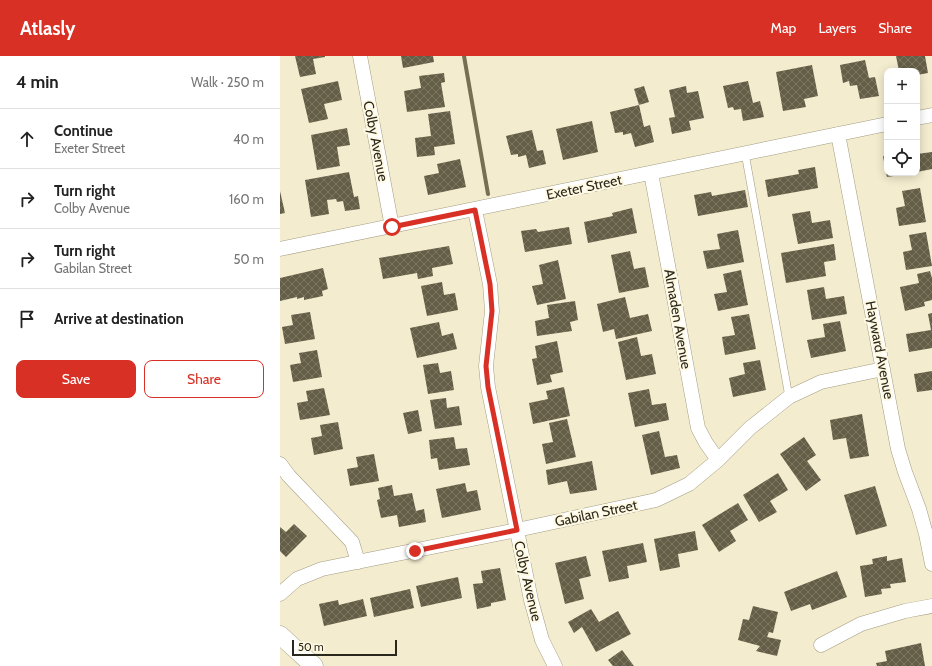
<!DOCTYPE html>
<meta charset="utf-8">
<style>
:root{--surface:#fff;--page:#f2f2f2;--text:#222;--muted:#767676;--line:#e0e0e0;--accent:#d93025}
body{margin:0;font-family:Cabin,sans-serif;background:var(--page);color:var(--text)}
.controls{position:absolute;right:12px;top:12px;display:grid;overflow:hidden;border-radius:8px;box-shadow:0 2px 10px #0003}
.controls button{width:36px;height:36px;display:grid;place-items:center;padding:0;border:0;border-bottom:1px solid var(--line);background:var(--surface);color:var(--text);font:20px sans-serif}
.scale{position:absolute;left:12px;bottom:10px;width:105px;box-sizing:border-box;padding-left:4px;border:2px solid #2a271d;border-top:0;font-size:11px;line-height:14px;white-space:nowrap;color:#2a271d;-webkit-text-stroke:3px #fff9e2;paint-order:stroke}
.stop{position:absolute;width:12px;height:12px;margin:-9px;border:3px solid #d93025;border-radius:50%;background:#fff}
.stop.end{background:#d93025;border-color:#fff;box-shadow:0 1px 4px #0008}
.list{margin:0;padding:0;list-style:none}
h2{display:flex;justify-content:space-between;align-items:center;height:52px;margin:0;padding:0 16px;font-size:17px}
h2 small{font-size:13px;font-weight:400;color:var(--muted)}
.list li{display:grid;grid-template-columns:26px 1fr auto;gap:12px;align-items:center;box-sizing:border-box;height:60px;padding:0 16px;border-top:1px solid var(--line)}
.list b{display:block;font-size:15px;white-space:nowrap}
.list p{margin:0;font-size:13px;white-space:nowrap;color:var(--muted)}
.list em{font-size:13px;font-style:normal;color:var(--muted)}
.actions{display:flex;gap:8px;padding:12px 16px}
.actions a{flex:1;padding:9px 0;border:1px solid var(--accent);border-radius:8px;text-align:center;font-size:14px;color:var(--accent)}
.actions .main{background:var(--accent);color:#fff}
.icon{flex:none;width:22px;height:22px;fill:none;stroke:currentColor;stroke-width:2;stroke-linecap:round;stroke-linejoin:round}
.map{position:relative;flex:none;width:652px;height:610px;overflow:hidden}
header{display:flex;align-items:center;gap:24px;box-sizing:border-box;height:56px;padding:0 20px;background:var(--accent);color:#fff}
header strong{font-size:19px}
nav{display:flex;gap:22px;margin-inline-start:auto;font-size:14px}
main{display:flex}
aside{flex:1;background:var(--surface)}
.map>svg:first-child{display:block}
</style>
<header>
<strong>Atlasly</strong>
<nav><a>Map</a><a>Layers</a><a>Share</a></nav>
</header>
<main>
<aside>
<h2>4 min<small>Walk · 250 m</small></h2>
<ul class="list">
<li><svg class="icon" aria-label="ahead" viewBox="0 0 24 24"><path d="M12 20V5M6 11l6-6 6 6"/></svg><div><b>Continue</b><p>Exeter Street</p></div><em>40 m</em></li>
<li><svg class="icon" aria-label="right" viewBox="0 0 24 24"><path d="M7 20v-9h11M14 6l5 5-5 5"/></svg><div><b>Turn right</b><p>Colby Avenue</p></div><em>160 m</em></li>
<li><svg class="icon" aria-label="right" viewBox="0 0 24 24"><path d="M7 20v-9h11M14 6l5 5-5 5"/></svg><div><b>Turn right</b><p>Gabilan Street</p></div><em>50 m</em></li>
<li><svg class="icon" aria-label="arrive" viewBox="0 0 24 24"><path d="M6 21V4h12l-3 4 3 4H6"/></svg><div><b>Arrive at destination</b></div></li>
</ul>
<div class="actions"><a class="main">Save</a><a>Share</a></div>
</aside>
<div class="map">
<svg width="652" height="610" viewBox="0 0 652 610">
<defs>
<pattern id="building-cross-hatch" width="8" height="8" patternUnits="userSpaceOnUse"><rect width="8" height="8" fill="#655e46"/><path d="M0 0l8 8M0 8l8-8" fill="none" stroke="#7c7663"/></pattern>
</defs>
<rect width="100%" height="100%" fill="#f3eccf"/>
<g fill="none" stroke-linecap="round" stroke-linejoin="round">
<path stroke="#766f53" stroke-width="4" d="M184 0 208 138"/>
</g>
<path fill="url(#building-cross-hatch)" d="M15 0H45V1L33 3 36 18 20 21Z
M121 0H153L154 6 123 12Z
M616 0H645L648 17 637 19V15H619Z
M585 4 589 22 595 21 599 40 580 43 577 29 570 30 569 25 563 27 560 9Z
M532 9 538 40 524 43 526 51 503 55 496 16Z
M164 17 165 26 161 27 165 51 127 56 124 35 141 32 139 20Z
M58 25 62 44 44 48 48 63 29 67 21 33Z
M468 25 473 47 480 45 484 61 463 65 461 53 454 54 453 51 448 52 443 30Z
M364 30 369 46 359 49 354 33Z
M406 30 407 37 418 35 424 62 409 65 411 74 392 78 389 62 395 61 389 34Z
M359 49 364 71 370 69 374 86 355 91 351 77 343 79V76L335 77 330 56Z
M170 55 175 88 154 91 155 99 137 101 135 82 151 80 148 58Z
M312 65 318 96 283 104 276 73Z
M67 72 70 89 57 91 60 110 37 114 31 79Z
M252 74 257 95 263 94 266 108 249 112 246 99 238 101V98L231 99 226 80Z
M652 96V113L637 116V98Z
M603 100H607V117H606Z
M180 103 186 131 148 139 144 120 159 117 157 108Z
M535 111 538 132 488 141 485 124 519 118 518 114Z
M69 116 74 141 78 140 80 153 65 155 63 145 57 146 56 143 47 144 49 158 31 161 25 124Z
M606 117H626L627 118 607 121Z
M640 132 646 166 619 170 616 152 625 150 622 135Z
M465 134 468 151 418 160 414 139 431 136 432 140Z
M0 135 5 157 0 158Z
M352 152 357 177 308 187 304 166 333 160 332 157Z
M530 155 532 167 550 164 553 182 518 188 512 158Z
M289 171 292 188 245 196 241 175 256 173 258 176Z
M458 174 464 206 427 213 423 195 440 193 437 178Z
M646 176 652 210 626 214 623 196 632 194 629 179Z
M554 188 556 204 544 206 546 220 506 227 501 197Z
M169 190 173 208 152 212 153 220 138 223 137 217 103 223 99 202Z
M350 195 354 213 365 211 369 231 339 237 331 199Z
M278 204 286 243 257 249 252 230 263 228 259 209Z
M43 212 48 233 42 235 43 240 24 244V241L17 243V241L0 245V222Z
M461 214 468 249 438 255 434 238 447 236 443 218Z
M650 215 652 222V244L644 246 645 250 625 255 620 231 639 227 637 218Z
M162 226 164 239 175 237 178 254 147 260 141 230Z
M544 231 546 243 564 240 567 258 532 264 527 234Z
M345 241 350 262 368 258 372 275 336 283 334 273 323 276 317 248Z
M295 245 298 264 290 266 292 275 257 280 255 265 269 262 267 249Z
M30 256 35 283 5 288 2 271 13 269 11 259Z
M652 257V292L629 296 626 278 651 274 648 258Z
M469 258 476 293 445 299 442 281 455 279 451 261Z
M560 265 566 295 531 302 527 284 545 281 543 268Z
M159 266 162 280 173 277 177 293 137 302 130 272Z
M357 281 361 300 372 298 376 318 346 324 338 286Z
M277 285 283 316 270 319 272 326 257 329 252 303 257 302 255 290Z
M37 294 42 321 13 326 10 309 21 307 19 297Z
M480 304 486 334 453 341 449 322 465 318 463 307Z
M158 307 160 317 171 315 174 334 148 338 143 309Z
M652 315V334L637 336 634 318Z
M284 331 290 360 253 368 249 347 268 343 266 335Z
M44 332 50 359 20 364 17 347 28 345 26 335Z
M369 333 372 349 386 347 389 364 355 371 348 337Z
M166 342 167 352 179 350 182 369 155 373 150 344Z
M138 354 142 375 128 378 123 357Z
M582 358 589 400 570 403 566 382 553 384 550 364Z
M287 363 296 401 266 408 262 388 273 386 269 367Z
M58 366 63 393 34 399 31 382 42 380 40 369Z
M379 375 385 401 397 399 400 412 371 419 362 379Z
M174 381 176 393 187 392 190 409 159 414 157 402 151 403 149 384Z
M524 381 536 399 527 405 541 424 526 435 500 398Z
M94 398 99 425 70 430 67 413 78 411 76 401Z
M312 405 317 434 290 438 287 425 268 429 266 414Z
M498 417 508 434 490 445 497 456 479 466 463 439Z
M185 427 187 436 197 434 201 454 162 462 156 433Z
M112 429 114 440 132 437 136 455 144 453 146 466 119 471 117 459 101 462 97 444 100 443 98 432Z
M595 430 607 470 576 479 564 439Z
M458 447 468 464 450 475 456 485 439 496 422 469Z
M14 468 27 480 6 501 0 495V471L6 476Z
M415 475 418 494 398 498 400 511 380 515 374 483Z
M363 487 367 506 347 510 349 522 329 526 322 495Z
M306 500 311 520 299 523 304 543 285 548 275 507Z
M607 500V505L622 502 626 526 610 528 611 532 601 533 602 538 585 541 580 510 593 508 592 503Z
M220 512 226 544 211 547V550L197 553 193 528 203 527 201 515Z
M557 515 567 541 532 554 530 548 511 555 504 536Z
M178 521 182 542 141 551 136 530Z
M130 533 134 552 94 561 90 542Z
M83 543 87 560 44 570 39 548 58 544 59 549Z
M473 550 498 556 493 577 489 576 487 581 501 584 497 600 476 595 480 590 458 584 463 563 469 564Z
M311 553 319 566 338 555 351 578 316 596 302 571 294 577 288 566Z
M641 587 645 610H597L596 607 607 605 605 595Z
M342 594 354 610H333L328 604Z"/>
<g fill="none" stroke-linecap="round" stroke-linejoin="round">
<defs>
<path id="service" d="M465 97 509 341"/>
<path id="minor" d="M80 0 112 171
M637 62 652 59
M558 78 618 393 625 416 639 453 646 478 652 508
M371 117 418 372 426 387 438 404
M195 154 210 228 212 255 206 310 208 331 251 544 262 584 275 610
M0 193 607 68
M0 408 9 420 72 486 78 506
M0 538 17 523 42 513 237 474 376 444 409 428 438 404 470 372 509 341 541 326 603 313
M541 589 581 568 625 555 652 550"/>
<path id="tertiary" d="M0 579 34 610"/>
</defs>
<use href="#service" stroke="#a39d82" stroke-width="8"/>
<use href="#minor" stroke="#a39d82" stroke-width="15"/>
<use href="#tertiary" stroke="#a39d82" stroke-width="19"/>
<use href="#service" stroke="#fff" stroke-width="7"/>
<use href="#minor" stroke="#fff" stroke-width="14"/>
<use href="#tertiary" stroke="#fff" stroke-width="18"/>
</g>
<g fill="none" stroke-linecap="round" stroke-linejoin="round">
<path stroke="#d93025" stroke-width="5" d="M112 171 195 154 210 228 212 255 206 310 208 331 237 474 135 495"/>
</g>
<g text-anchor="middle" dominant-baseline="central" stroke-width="4" stroke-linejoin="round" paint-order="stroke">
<g font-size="14" fill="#2a271d" stroke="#fff9e2">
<text transform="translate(96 85) rotate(79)">Colby Avenue</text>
<text transform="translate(304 131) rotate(-12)">Exeter Street</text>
<text transform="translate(398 263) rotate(80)">Almaden Avenue</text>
<text transform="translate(600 294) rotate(79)">Hayward Avenue</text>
<text transform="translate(316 457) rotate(-12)">Gabilan Street</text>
<text transform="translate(248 525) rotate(77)">Colby Avenue</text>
</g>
</g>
</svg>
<div class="controls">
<button>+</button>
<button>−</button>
<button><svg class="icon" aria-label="locate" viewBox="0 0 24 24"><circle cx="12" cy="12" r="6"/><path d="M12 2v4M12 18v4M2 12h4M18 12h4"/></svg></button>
</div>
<div class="scale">50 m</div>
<div class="stop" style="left:112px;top:171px"></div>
<div class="stop end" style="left:135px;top:495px"></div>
</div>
</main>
